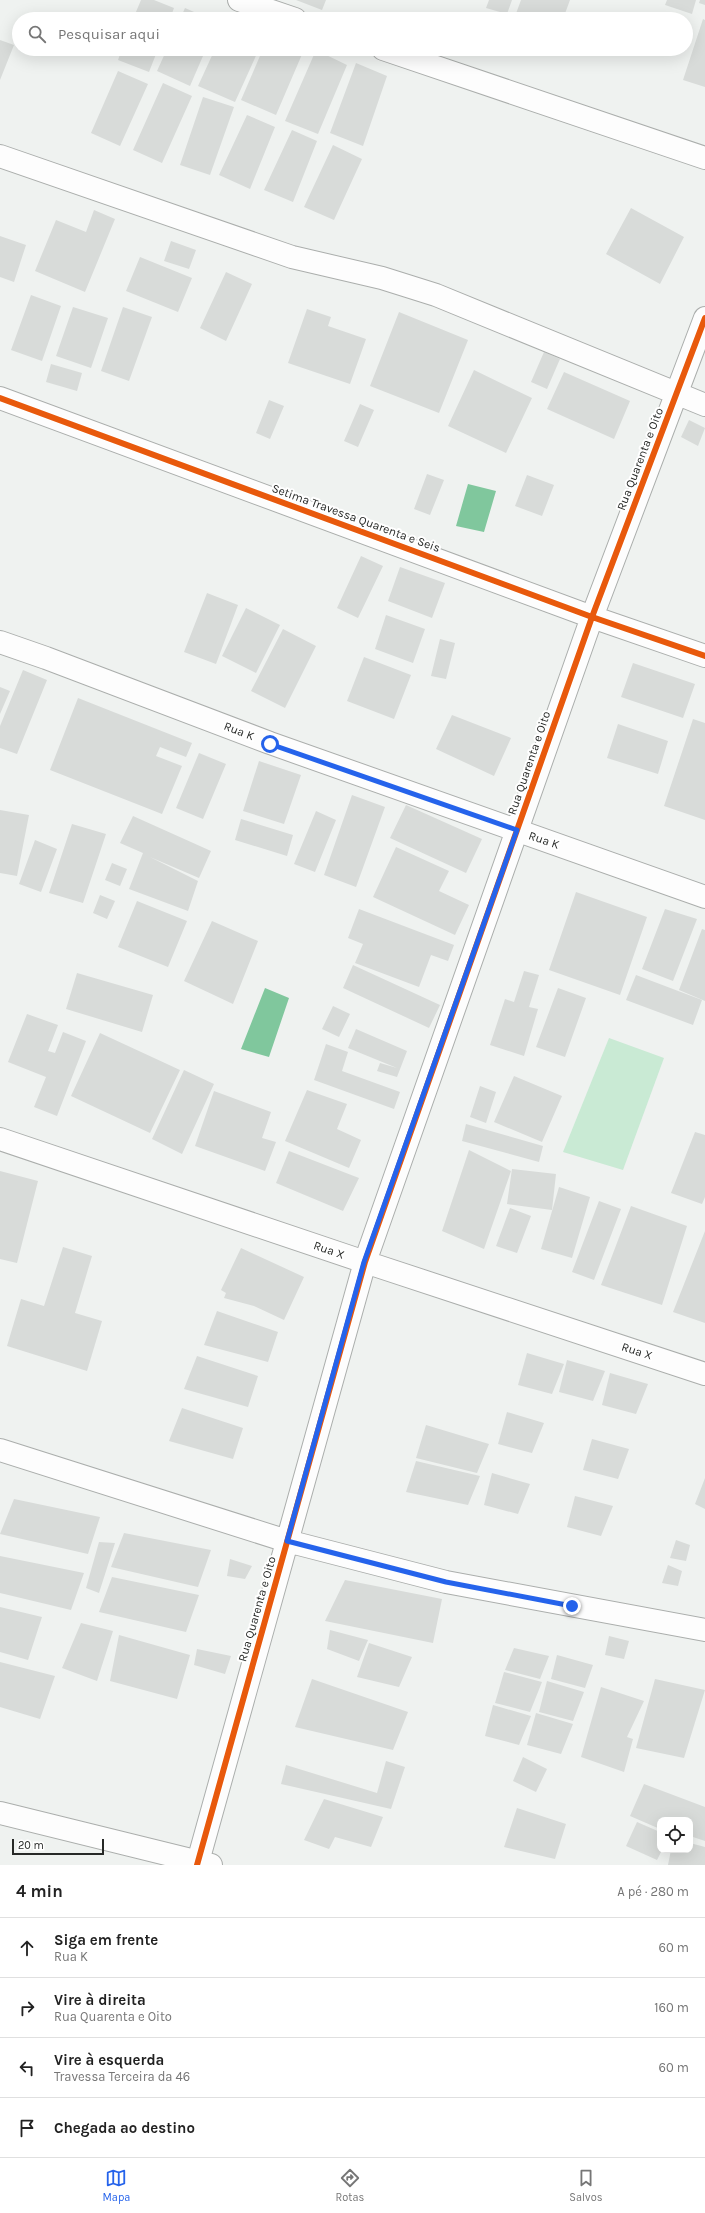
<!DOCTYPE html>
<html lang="pt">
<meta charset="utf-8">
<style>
:root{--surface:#fff;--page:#f2f2f2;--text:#222;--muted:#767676;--line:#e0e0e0;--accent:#2563eb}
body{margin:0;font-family:Karla,sans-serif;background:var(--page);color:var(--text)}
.controls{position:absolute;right:12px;bottom:12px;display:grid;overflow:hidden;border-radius:8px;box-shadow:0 4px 16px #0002}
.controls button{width:36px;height:36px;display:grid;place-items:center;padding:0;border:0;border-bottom:1px solid var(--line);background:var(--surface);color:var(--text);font:20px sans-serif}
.scale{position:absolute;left:12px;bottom:10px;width:92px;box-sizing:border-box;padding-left:4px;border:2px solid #272927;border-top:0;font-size:11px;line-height:14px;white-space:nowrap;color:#272927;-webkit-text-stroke:3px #fff;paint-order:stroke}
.stop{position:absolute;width:12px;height:12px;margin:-9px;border:3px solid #2563eb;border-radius:50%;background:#fff}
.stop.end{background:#2563eb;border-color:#fff;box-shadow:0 1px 4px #0008}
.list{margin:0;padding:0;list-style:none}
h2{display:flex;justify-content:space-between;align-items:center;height:52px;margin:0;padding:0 16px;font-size:17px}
h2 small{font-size:13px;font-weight:400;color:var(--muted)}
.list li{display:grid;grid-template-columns:26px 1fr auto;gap:12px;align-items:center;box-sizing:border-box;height:60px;padding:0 16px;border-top:1px solid var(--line)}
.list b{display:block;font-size:15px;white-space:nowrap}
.list p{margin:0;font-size:13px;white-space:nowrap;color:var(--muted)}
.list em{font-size:13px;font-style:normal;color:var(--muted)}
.icon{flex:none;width:22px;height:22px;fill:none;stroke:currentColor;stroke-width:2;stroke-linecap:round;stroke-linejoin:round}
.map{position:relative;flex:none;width:705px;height:1865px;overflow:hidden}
.search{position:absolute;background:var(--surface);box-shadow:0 4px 16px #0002;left:12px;right:12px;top:12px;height:44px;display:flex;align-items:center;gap:10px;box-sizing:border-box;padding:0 14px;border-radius:22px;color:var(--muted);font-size:15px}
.sheet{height:292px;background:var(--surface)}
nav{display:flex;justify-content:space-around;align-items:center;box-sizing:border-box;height:56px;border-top:1px solid var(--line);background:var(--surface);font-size:11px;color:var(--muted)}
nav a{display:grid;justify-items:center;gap:2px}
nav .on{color:var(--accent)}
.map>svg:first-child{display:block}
</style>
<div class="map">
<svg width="705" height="1865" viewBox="0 0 705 1865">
<rect width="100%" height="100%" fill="#eff2f0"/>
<path fill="#c9ead4" d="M609 1038 664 1058 623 1170 563 1152Z"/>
<path fill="#80c79d" d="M468 484 496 491 484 532 456 526Z
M265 988 289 998 269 1057 241 1049Z"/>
<path fill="#d8dbd9" d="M141 0H154L174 8 170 19H133Z
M296 0H326L322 10Z
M489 0H512L507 14 486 8Z
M521 0H570L563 19H514Z
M667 0H696L692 14 665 5Z
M700 0H705V5L699 3Z
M185 8 210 19H180Z
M703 19 705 20V87L683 80Z
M0 40 14 45 0 80Z
M122 49H158L149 72 118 60Z
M167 49H206L190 86 157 71Z
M215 49H259L235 102 198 86Z
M263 49H296L303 52 276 115 241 100Z
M316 50 347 65 318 134 285 121Z
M356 63 387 76 363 146 330 133Z
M118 71 148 84 120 146 91 133Z
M163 83 192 96 162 163 133 150Z
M203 97 234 107 210 175 180 165Z
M247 115 275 127 250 189 219 175Z
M292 130 317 141 293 202 264 190Z
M333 145 362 159 334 220 304 207Z
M631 208 684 237 660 284 606 254Z
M94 210 115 219 85 292 35 271 56 220 86 232Z
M0 236 26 245 14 282 0 277Z
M171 241 196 250 189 269 164 261Z
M140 257 192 278 178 312 126 291Z
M226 272 252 284 226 341 200 328Z
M31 295 61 306 42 361 11 350Z
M73 307 108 318 91 368 56 356Z
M123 307 152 317 129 381 101 371Z
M307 309 331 317 328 326 366 339 350 384 288 363Z
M399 312 468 340 439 413 370 386Z
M544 352 560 359 547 389 531 382Z
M51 364 82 373 77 391 46 382Z
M474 370 532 398 506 453 448 426Z
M564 372 630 401 614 439 547 409Z
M269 400 284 406 270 439 256 433Z
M360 404 374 410 358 447 344 441Z
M689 420 705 428 698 446 681 437Z
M427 474 444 480 430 515 414 509Z
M527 475 554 485 542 516 515 506Z
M361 556 383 566 358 618 337 608Z
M400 567 445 583 432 618 388 601Z
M207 593 238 605 216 664 184 652Z
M246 608 280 625 256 673 222 656Z
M386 615 425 629 413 663 375 649Z
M283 629 316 646 285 708 251 691Z
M440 639 455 643 446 679 431 676Z
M364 657 411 675 394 719 347 701Z
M633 663 695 684 683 718 621 697Z
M23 670 47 680 17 754 0 748V726Z
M0 687 10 691 0 714Z
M78 698 192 743 186 757 160 747 156 756 182 766 162 814 50 770Z
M452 715 511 738 494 776 436 749Z
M693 719 705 723V820L664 806Z
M618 724 668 741 658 774 607 758Z
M199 753 226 764 203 819 176 808Z
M259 761 301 775 284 824 243 811Z
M352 795 385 807 356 887 324 875Z
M406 805 482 839 466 873 390 838Z
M0 810 29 815 17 876 0 873Z
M316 811 336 820 315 872 294 864Z
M133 816 211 851 199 878 150 857 198 881 188 911 129 889 143 853 120 843Z
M241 819 293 835 287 856 235 840Z
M72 824 106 834 83 903 49 893Z
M35 840 57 849 41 892 19 884Z
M396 847 449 871 439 891 469 905 455 935 373 897Z
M112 863 127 869 120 886 105 880Z
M576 892 647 917 620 995 549 970Z
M100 895 115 901 107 919 93 913Z
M137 901 187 921 168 967 118 947Z
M359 909 454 945 448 961 431 955 419 987 355 963 363 944 348 938Z
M665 909 697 919 673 981 642 969Z
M212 921 258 941 233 1004 184 981Z
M702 929 705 930V1001L679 990Z
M353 965 440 1005 429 1028 343 988Z
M524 971 539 975 529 1007 538 1009 524 1056 490 1045 505 999 514 1002Z
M77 973 153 995 142 1032 66 1009Z
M636 975 702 1000 693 1025 626 1000Z
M558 988 586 998 565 1057 536 1047Z
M333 1006 350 1014 339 1037 322 1029Z
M27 1014 58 1025 48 1051 55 1053 63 1032 86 1041 57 1116 34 1107 46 1077 8 1062Z
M356 1029 407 1051 397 1077 377 1071 380 1063 397 1068 348 1048Z
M100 1033 180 1070 150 1133 71 1096Z
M326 1044 348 1052 342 1071 400 1092 394 1109 314 1080Z
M184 1070 214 1084 182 1154 152 1139Z
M514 1076 562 1096 542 1142 494 1122Z
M480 1086 496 1092 486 1123 470 1117Z
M307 1090 347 1104 337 1129 361 1140 349 1168 285 1141Z
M214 1091 271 1112 262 1138 276 1142 265 1171 195 1146Z
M466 1124 543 1146 539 1162 462 1141Z
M695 1132 705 1135V1197L702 1204 671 1193Z
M469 1150 511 1171 484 1249 442 1231Z
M289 1151 359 1178 343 1211 276 1183Z
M512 1169 556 1174 552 1210 507 1204Z
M0 1171 38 1181 17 1263 0 1259Z
M559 1187 590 1197 572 1258 541 1249Z
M599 1201 621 1209 594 1280 572 1272Z
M631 1206 687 1226 662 1305 601 1285Z
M510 1208 531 1216 517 1253 496 1246Z
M705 1231V1323L673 1312Z
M63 1247 92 1256 75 1313 102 1321 87 1371 7 1346 21 1299 44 1306Z
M241 1248 304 1277 284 1320 254 1306 224 1298 226 1293 221 1290Z
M217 1311 278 1332 268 1362 204 1345Z
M527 1353 564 1364 552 1394 518 1385Z
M197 1356 258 1376 248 1407 184 1389Z
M567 1360 605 1371 593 1401 559 1392Z
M610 1373 648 1384 636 1414 602 1405Z
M182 1408 243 1428 233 1459 169 1441Z
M507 1412 544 1423 532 1453 498 1444Z
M426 1425 489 1444 477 1473 416 1458Z
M592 1439 629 1449 618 1479 583 1470Z
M416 1461 480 1476 468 1505 406 1492Z
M492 1473 530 1484 518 1514 484 1505Z
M705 1478V1509L695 1504Z
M575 1496 613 1506 601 1536 567 1527Z
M14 1499 100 1517 88 1554 0 1534Z
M124 1533 211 1550 198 1587 111 1567Z
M676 1540 690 1545 686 1561 670 1558Z
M99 1542 115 1543 99 1593 86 1588Z
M0 1556 84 1573 71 1610 0 1593Z
M230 1559 252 1566 245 1579 227 1576Z
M668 1565 682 1571 678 1586 662 1583Z
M112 1577 199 1595 186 1632 99 1612Z
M345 1580 442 1599 433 1643 325 1621Z
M0 1607 42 1617 28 1660 0 1652Z
M81 1623 113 1631 97 1681 62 1668Z
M330 1630 368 1640 359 1661 327 1649Z
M119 1635 190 1655 177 1699 110 1681Z
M609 1636 629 1641 624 1659 605 1655Z
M369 1643 412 1657 399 1687 357 1677Z
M514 1648 549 1656 540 1679 505 1670Z
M197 1649 231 1656 225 1674 194 1665Z
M557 1655 593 1665 585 1688 551 1679Z
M0 1662 55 1676 40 1719 0 1707Z
M504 1672 542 1682 530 1712 495 1703Z
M312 1679 408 1712 393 1750 295 1727Z
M655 1679 705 1690 684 1758 636 1748Z
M547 1681 584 1692 573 1721 539 1712Z
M601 1687 644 1701 627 1737 633 1739 624 1772 581 1757Z
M493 1705 531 1716 519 1745 485 1736Z
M536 1713 573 1724 561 1754 527 1745Z
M523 1757 547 1769 536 1792 513 1781Z
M386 1761 405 1767 391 1809 281 1784 286 1765 377 1793Z
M644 1784 705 1807V1841L690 1836V1820H660V1829L630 1816Z
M324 1799 383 1817 371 1847 335 1837 329 1849 304 1840Z
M517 1808 566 1824 555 1859 504 1847Z
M637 1822 660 1832V1850H662L657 1860 626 1846Z
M690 1843 705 1847V1865H668L671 1850H690Z"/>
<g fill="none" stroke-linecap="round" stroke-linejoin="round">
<defs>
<path id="minor" d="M239 0 295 19
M383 49 705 158
M0 156 292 257 382 278 436 295 705 405
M0 398 592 617 705 656
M0 642 46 658 270 743 705 897
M0 1139 365 1262 705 1374
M0 1450 287 1541 446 1582 705 1630
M0 1813 211 1865
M197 1865 365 1262 592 617 705 318"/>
</defs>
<use href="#minor" stroke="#abaeac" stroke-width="24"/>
<use href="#minor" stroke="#fdfdfd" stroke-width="22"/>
<defs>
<path id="cycleway" d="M0 398 592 617 705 656
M197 1865 365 1262 592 617 705 318"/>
</defs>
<use href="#cycleway" stroke="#fff" stroke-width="8"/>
<use href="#cycleway" stroke="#e8590c" stroke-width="6"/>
</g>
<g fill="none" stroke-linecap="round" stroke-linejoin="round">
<path stroke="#2563eb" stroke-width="5" d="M270 744 517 830 364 1262 287 1541 446 1582 572 1606"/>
</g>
<g text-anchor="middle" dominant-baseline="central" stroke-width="4" stroke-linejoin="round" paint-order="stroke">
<g font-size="12" fill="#272927" stroke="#fff">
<text transform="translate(640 459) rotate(-69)">Rua Quarenta e Oito</text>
<text transform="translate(356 518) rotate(20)">Setima Travessa Quarenta e Seis</text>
<text transform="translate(239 731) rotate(21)">Rua K</text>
<text transform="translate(529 763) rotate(-71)">Rua Quarenta e Oito</text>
<text transform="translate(544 840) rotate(19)">Rua K</text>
<text transform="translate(329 1250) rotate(19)">Rua X</text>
<text transform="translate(637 1351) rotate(18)">Rua X</text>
<text transform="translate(257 1609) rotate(-74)">Rua Quarenta e Oito</text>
</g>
</g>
</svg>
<div class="controls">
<button><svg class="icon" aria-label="locate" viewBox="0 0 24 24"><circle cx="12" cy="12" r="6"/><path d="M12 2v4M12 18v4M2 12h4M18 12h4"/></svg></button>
</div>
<div class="scale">20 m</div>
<div class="stop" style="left:270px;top:744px"></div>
<div class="stop end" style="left:572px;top:1606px"></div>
<div class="search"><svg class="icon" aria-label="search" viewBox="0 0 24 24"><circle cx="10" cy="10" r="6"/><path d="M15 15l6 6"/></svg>Pesquisar aqui</div>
</div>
<section class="sheet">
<h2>4 min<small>A pé · 280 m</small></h2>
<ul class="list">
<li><svg class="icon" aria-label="ahead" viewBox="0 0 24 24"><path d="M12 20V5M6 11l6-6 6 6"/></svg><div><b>Siga em frente</b><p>Rua K</p></div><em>60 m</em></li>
<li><svg class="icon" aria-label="right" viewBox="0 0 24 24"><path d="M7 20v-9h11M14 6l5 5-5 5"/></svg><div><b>Vire à direita</b><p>Rua Quarenta e Oito</p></div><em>160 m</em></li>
<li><svg class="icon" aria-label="left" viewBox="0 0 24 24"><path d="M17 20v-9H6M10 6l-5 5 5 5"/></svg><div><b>Vire à esquerda</b><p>Travessa Terceira da 46</p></div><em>60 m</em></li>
<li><svg class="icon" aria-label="arrive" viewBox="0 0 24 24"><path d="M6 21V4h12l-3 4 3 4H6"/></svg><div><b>Chegada ao destino</b></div></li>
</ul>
</section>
<nav>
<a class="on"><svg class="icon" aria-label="map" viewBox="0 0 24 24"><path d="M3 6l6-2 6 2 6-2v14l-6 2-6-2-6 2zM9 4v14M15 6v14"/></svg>Mapa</a>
<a><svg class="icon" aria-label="directions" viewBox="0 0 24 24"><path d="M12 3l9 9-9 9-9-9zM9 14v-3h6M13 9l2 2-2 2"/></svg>Rotas</a>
<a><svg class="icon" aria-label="saved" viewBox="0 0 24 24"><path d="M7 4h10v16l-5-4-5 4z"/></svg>Salvos</a>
</nav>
